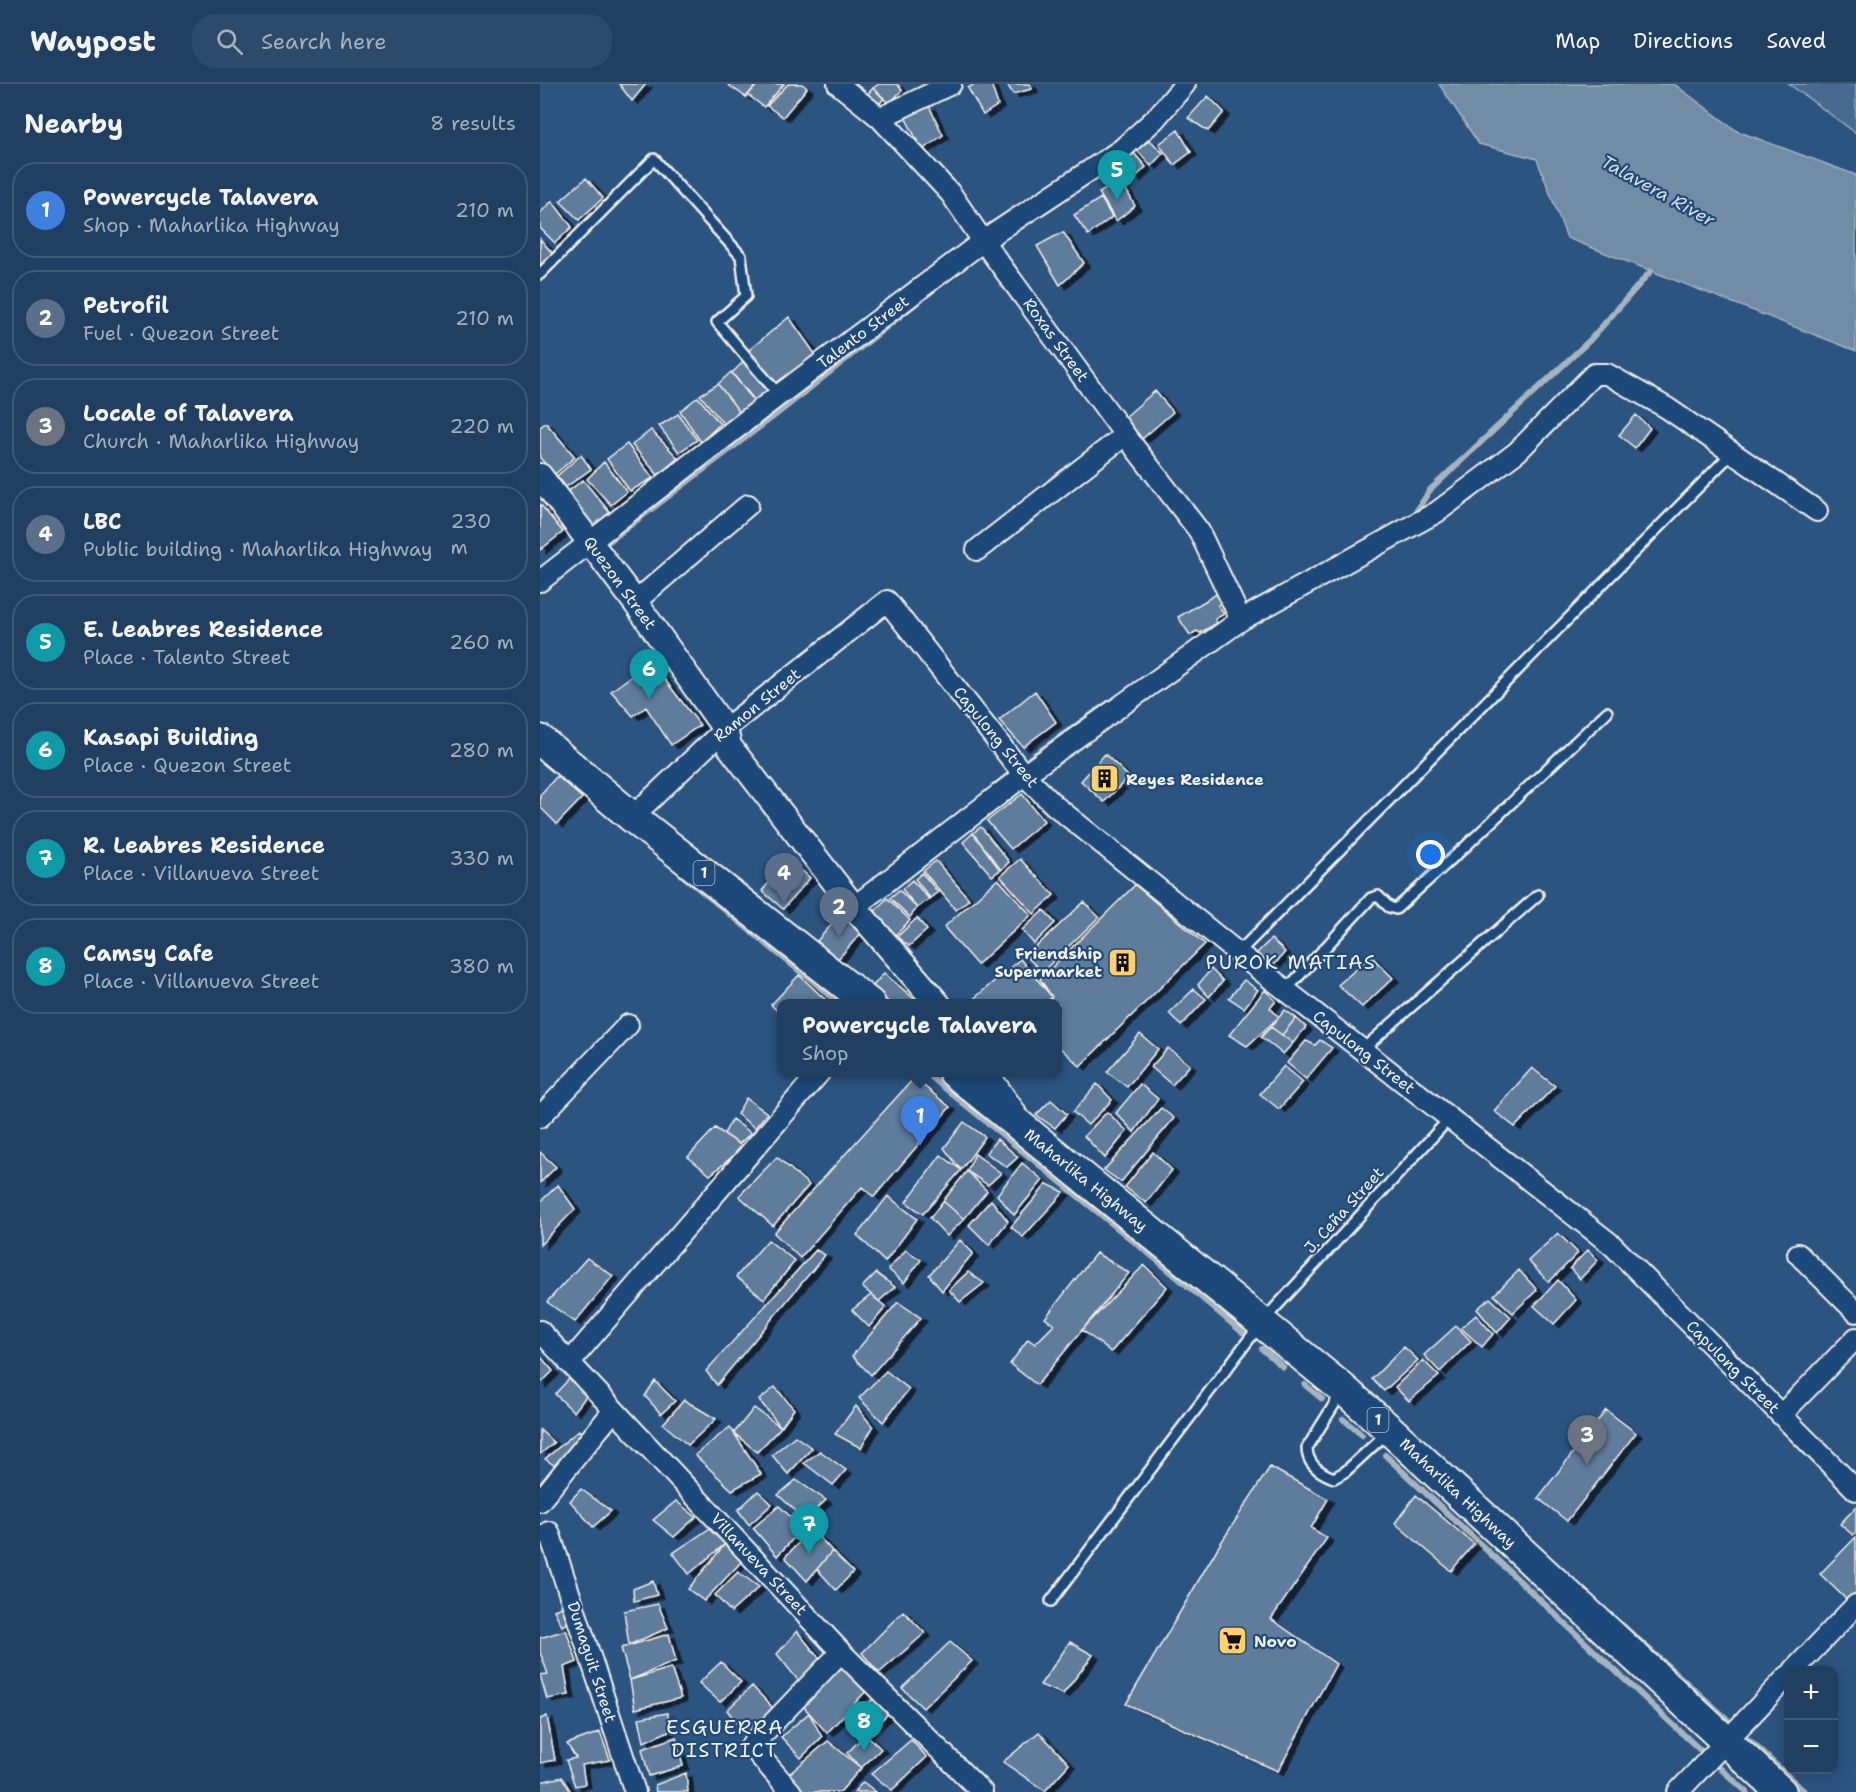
<!DOCTYPE html>
<meta charset="utf-8">
<style>
:root{--surface:#213f61;--page:#2d4a6a;--text:#f1f3f6;--muted:#a2afbd;--line:#3e5876;--accent:#bca0f2}
body{margin:0;font-family:"Shantell Sans",sans-serif;background:var(--page);color:var(--text)}
.controls{position:absolute;right:18px;bottom:18px;display:grid;overflow:hidden;border-radius:12px;box-shadow:0 3px 15px #0003}
.controls button{width:54px;height:54px;display:grid;place-items:center;padding:0;border:0;border-bottom:2px solid var(--line);background:var(--surface);color:var(--text);font:30px sans-serif}
.you{position:absolute;left:891px;top:771px;width:21px;height:21px;margin:-15px;border:4px solid #fff;border-radius:50%;background:#1a73e8;box-shadow:0 0 0 9px #1a73e833}
.badge{display:grid;place-items:center;width:39px;height:39px;border-radius:50%;background:var(--accent);color:#fff;font-size:20px;font-weight:700}
.pin{position:absolute;translate:-50% -50px;filter:drop-shadow(0 2px 3px #0008)}
.pin::after{content:'';position:absolute;top:32px;width:21px;height:18px;background:inherit;clip-path:polygon(0 0,100% 0,50% 100%)}
.popup{position:absolute;left:237px;top:915px;width:285px;height:78px;box-sizing:border-box;display:grid;place-content:center;border-radius:12px;background:var(--surface);filter:drop-shadow(0 2px 4px #0005);font-size:20px;white-space:nowrap;color:var(--muted)}
.popup b{font-size:22px;color:var(--text)}
.popup::after{content:'';position:absolute;left:50%;top:100%;margin-left:-12px;border:12px solid transparent;border-top-color:var(--surface)}
.list{margin:0;padding:0;list-style:none}
h2{display:flex;justify-content:space-between;align-items:center;height:78px;margin:0;padding:0 24px;font-size:26px}
h2 small{font-size:20px;font-weight:400;color:var(--muted)}
.list li{display:grid;grid-template-columns:39px 1fr auto;gap:18px;align-items:center;box-sizing:border-box;height:96px;margin:0 12px 12px;padding:0 12px;border:2px solid var(--line);border-radius:24px}
.list b{display:block;font-size:22px;white-space:nowrap}
.list p{margin:0;font-size:20px;white-space:nowrap;color:var(--muted)}
.list em{font-size:20px;font-style:normal;color:var(--muted)}
.icon{flex:none;width:33px;height:33px;fill:none;stroke:currentColor;stroke-width:2;stroke-linecap:round;stroke-linejoin:round}
.map{position:relative;flex:none;width:1316px;height:1708px;overflow:hidden}
header{display:flex;align-items:center;gap:36px;box-sizing:border-box;height:84px;padding:0 30px;background:var(--surface);border-bottom:2px solid var(--line)}
header strong{font-size:28px}
nav{display:flex;gap:33px;margin-inline-start:auto;font-size:21px}
.search{width:420px;height:54px;background:var(--page);display:flex;align-items:center;gap:15px;box-sizing:border-box;padding:0 21px;border-radius:24px;color:var(--muted);font-size:22px}
main{display:flex}
aside{flex:1;background:var(--surface)}
.map>svg:first-child{display:block}
</style>
<header>
<strong>Waypost</strong>
<div class="search"><svg class="icon" aria-label="search" viewBox="0 0 24 24"><circle cx="10" cy="10" r="6"/><path d="M15 15l6 6"/></svg>Search here</div>
<nav><a>Map</a><a>Directions</a><a>Saved</a></nav>
</header>
<main>
<aside>
<h2>Nearby<small>8 results</small></h2>
<ul class="list">
<li><span class="badge" style="background:#3f7fe0">1</span><div><b>Powercycle Talavera</b><p>Shop · Maharlika Highway</p></div><em>210 m</em></li>
<li><span class="badge" style="background:#5c6f8a">2</span><div><b>Petrofil</b><p>Fuel · Quezon Street</p></div><em>210 m</em></li>
<li><span class="badge" style="background:#6b7280">3</span><div><b>Locale of Talavera</b><p>Church · Maharlika Highway</p></div><em>220 m</em></li>
<li><span class="badge" style="background:#5c6f8a">4</span><div><b>LBC</b><p>Public building · Maharlika Highway</p></div><em>230 m</em></li>
<li><span class="badge" style="background:#0f9aa8">5</span><div><b>E. Leabres Residence</b><p>Place · Talento Street</p></div><em>260 m</em></li>
<li><span class="badge" style="background:#0f9aa8">6</span><div><b>Kasapi Building</b><p>Place · Quezon Street</p></div><em>280 m</em></li>
<li><span class="badge" style="background:#0f9aa8">7</span><div><b>R. Leabres Residence</b><p>Place · Villanueva Street</p></div><em>330 m</em></li>
<li><span class="badge" style="background:#0f9aa8">8</span><div><b>Camsy Cafe</b><p>Place · Villanueva Street</p></div><em>380 m</em></li>
</ul>
</aside>
<div class="map">
<svg width="1316" height="1708" viewBox="0 0 1316 1708">
<defs>
<filter id="shadow"><feDropShadow dx="6" dy="3.5" stdDeviation="0" flood-color="#0009"/></filter>
</defs>
<rect width="100%" height="100%" fill="#2c5481"/>
<filter id="ink" filterUnits="userSpaceOnUse"><feTurbulence type="fractalNoise" baseFrequency=".0167" numOctaves="2"/><feDisplacementMap in="SourceGraphic" scale="12" xChannelSelector="R" yChannelSelector="G"/><feConvolveMatrix kernelMatrix="1 2 1 2 8 2 1 2 1" color-interpolation-filters="sRGB"/></filter>
<g filter="url(#ink)">
<path fill="#496b90" stroke="#9eaebc" stroke-width="1.5" d="M1249 0H1316V49Z"/>
<path fill="#738ca6" stroke="#a7b4c0" stroke-width="1.5" d="M899 0H1134L1197 47 1316 91V267L1027 154 997 75 939 60Z"/>
<g fill="none" stroke-linecap="round" stroke-linejoin="round">
<path stroke="#a7b4c0" stroke-width="6" d="M872 434 890 406 1050 256 1111 187
M68 458 238 329 378 218
M490 674 568 619
M453 703 472 688
M142 791 300 920
M385 988 618 1177 702 1248
M722 1265 743 1283
M765 1301 782 1315
M803 1335 822 1351
M845 1371 1159 1665
M1082 1541 1187 1635
M1209 1656 1265 1708
M1181 1685 1207 1708"/>
</g>
<path fill="#5e7b9a" stroke="#f4f1e8" stroke-width="1.5" filter="url(#shadow)" d="M79 0H106L92 17Z
M187 0H217L206 13Z
M218 0H244L224 23 208 11Z
M248 0H262L267 4 243 33 227 22Z
M339 0H357L362 6 349 20 333 4Z
M435 0H451L458 21 443 31 428 4Z
M467 0H490L492 5 473 10Z
M333 4 344 14 337 23 325 13Z
M668 12 684 28 668 47 648 34Z
M389 22 403 51 382 66 365 33Z
M638 46 651 68 634 81 619 60Z
M610 56 623 69 611 82 597 66Z
M592 67 606 83 595 94 581 77Z
M46 94 63 114 39 136 20 117Z
M581 96 595 122 576 137 559 109Z
M561 114 572 133 548 151 534 131Z
M12 117 32 143 15 159 0 144V129Z
M523 148 544 179 520 201 497 162Z
M0 155 14 171 0 184Z
M249 233 275 270 238 302 209 266Z
M204 277 230 309 217 319 192 289Z
M191 288 214 317 201 330 178 300Z
M178 300 201 330 185 342 160 311Z
M615 307 633 328 602 355 584 334Z
M158 313 180 340 161 358 140 327Z
M138 330 157 356 139 368 119 342Z
M1096 331 1110 344 1095 364 1079 351Z
M6 339 35 373 15 390 0 374V343Z
M111 346 138 374 118 391 92 361Z
M87 360 113 394 90 407 67 375Z
M41 371 51 385 26 403 17 392Z
M64 378 87 408 71 421 47 395Z
M43 396 71 430 52 445 26 409Z
M0 420 23 448 0 466Z
M680 508 684 515 678 521 684 530 675 535 677 539 660 549 657 547 650 551 638 533Z
M111 578 160 641 131 661 106 623 93 632 71 607Z
M495 607 516 638 483 663 459 636Z
M565 670 589 693 564 718 541 697Z
M17 692 42 714 17 740 0 723V711Z
M482 710 504 737 471 765 447 737Z
M441 743 469 778 461 786 433 749Z
M433 749 460 786 452 792 423 758Z
M249 775 270 794 243 825 222 807Z
M480 775 514 811 494 830 460 792Z
M396 777 429 815 416 826 383 787Z
M382 789 398 808 390 814 375 795Z
M458 795 491 831 437 881 404 843Z
M372 796 389 815 377 824 362 805Z
M595 801 665 860 540 982 518 962V920H507L512 913 500 895Z
M359 806 377 824 370 833 350 814Z
M347 814 370 836 354 853 333 829Z
M544 818 559 833 502 888 486 872Z
M504 826 515 839 494 860 482 846Z
M300 831 321 849 298 875 277 857Z
M377 834 387 846 369 862 357 853Z
M731 855 745 868 729 887 714 872Z
M831 872 853 894 822 923 798 901Z
M480 875 512 913 505 920H432L430 918Z
M671 885 683 897 669 913 658 901Z
M344 889 380 920H351L332 903Z
M259 891 290 920H242V931L231 921Z
M704 896 718 906 704 924 689 914Z
M654 905 666 915 641 942 629 929Z
M725 906 736 917 730 924 739 933 707 962 689 951Z
M745 926 756 934 742 951 731 943Z
M756 934 766 943 753 959 742 951Z
M731 943 753 959 743 970 721 953Z
M600 950 618 965 587 1003 567 988Z
M780 956 792 964 766 995 747 979 766 957 775 961Z
M628 964 650 981 632 1001 611 983Z
M744 982 763 998 739 1025 720 1010Z
M992 984 1015 1002 975 1043 954 1027Z
M374 994 410 1023 334 1113 322 1103 260 1174 234 1149Z
M557 1000 572 1016 548 1041 533 1028Z
M600 1000 618 1015 594 1048 576 1029Z
M206 1014 227 1029 215 1044 197 1030Z
M511 1016 527 1030 515 1044 496 1031Z
M621 1024 634 1034 581 1098 564 1086Z
M567 1028 587 1047 565 1074 544 1052Z
M192 1035 211 1049 199 1060 184 1050Z
M424 1038 445 1053 421 1086 404 1064Z
M175 1044 204 1063 170 1091 148 1073Z
M457 1055 478 1073 467 1083 446 1069Z
M0 1068 16 1083 0 1099Z
M613 1068 632 1086 606 1119 585 1103Z
M435 1070 461 1089 448 1101 427 1087Z
M401 1071 421 1086 383 1130 366 1118Z
M237 1073 269 1101 233 1142 199 1112Z
M482 1079 503 1096 474 1131 457 1111Z
M427 1087 447 1107 424 1135 403 1117Z
M507 1100 524 1108 483 1153 471 1143Z
M18 1101 35 1125 0 1161V1118Z
M348 1112 377 1135 345 1178 317 1151Z
M451 1116 468 1137 449 1161 429 1141Z
M403 1117 424 1135 407 1152 390 1134Z
M1018 1149 1038 1169 1009 1198 988 1177Z
M228 1156 255 1177 224 1215 196 1193Z
M420 1156 433 1169 402 1207 389 1191Z
M276 1166 285 1171 177 1301 166 1287Z
M366 1166 381 1176 364 1199 348 1185Z
M1048 1166 1058 1176 1040 1195 1030 1184Z
M556 1169 589 1189 497 1301 470 1280 488 1255 495 1260 514 1241 505 1234Z
M47 1174 73 1192 35 1238 7 1218Z
M604 1181 627 1203 571 1268 542 1246Z
M979 1186 997 1206 973 1229 954 1211Z
M428 1188 444 1199 420 1218 409 1206Z
M336 1189 355 1203 339 1217 322 1203Z
M1018 1196 1036 1216 1014 1240 994 1222Z
M331 1211 346 1223 329 1243 312 1226Z
M950 1214 971 1233 957 1249 937 1225Z
M358 1218 381 1234 331 1291 312 1272Z
M936 1231 953 1250 942 1263 921 1244Z
M916 1242 931 1257 900 1288 884 1271Z
M864 1263 878 1276 844 1307 832 1295Z
M0 1272 13 1287 0 1300Z
M883 1276 899 1292 869 1317 855 1303Z
M346 1287 369 1305 343 1338 319 1314Z
M29 1295 47 1311 34 1328 15 1310Z
M115 1297 135 1317 121 1330 105 1312Z
M235 1303 254 1325 241 1343 219 1316Z
M144 1316 176 1335 148 1361 123 1340Z
M316 1322 333 1343 321 1364 295 1350Z
M214 1324 241 1343 217 1368 194 1349Z
M1066 1326 1096 1349 1027 1437 998 1414Z
M190 1343 221 1390 192 1406 155 1371Z
M0 1346 14 1359 0 1370Z
M39 1346 44 1352 17 1383 5 1375Z
M255 1352 272 1364 248 1390 232 1371Z
M280 1367 306 1386 293 1401 264 1379Z
M730 1383 788 1415 771 1444 787 1454 731 1535 796 1580 738 1687 586 1620 677 1465Z
M256 1396 286 1416 265 1435 238 1411Z
M41 1405 71 1427 53 1443 30 1417Z
M218 1407 232 1420 209 1441 198 1426Z
M876 1411 934 1460 911 1487 855 1439Z
M136 1417 156 1433 134 1453 113 1436Z
M239 1422 263 1444 237 1472 213 1444Z
M1316 1423V1448L1313 1451 1300 1440Z
M169 1445 185 1460 149 1490 133 1469Z
M272 1445 292 1467 267 1497 245 1473Z
M1316 1453V1510L1308 1517 1280 1490Z
M185 1460 202 1477 164 1517 148 1505Z
M292 1467 313 1488 296 1506 277 1485Z
M198 1488 219 1503 191 1528 175 1511Z
M113 1497 117 1511 94 1517 93 1505Z
M118 1520 128 1544 89 1561 84 1527Z
M27 1521 34 1535 22 1542 14 1526Z
M363 1527 385 1549 339 1589 322 1569Z
M26 1546 37 1578 24 1583 29 1611 7 1615 0 1591 8 1590 0 1568V1554Z
M257 1547 283 1579 261 1600 237 1570Z
M129 1550 136 1577 90 1596 81 1564Z
M410 1558 432 1577 383 1624 362 1604Z
M530 1558 553 1571 523 1610 500 1601Z
M181 1578 201 1598 180 1618 159 1599Z
M302 1583 326 1607 287 1649 263 1622Z
M131 1584 141 1614 95 1625 90 1596Z
M212 1602 234 1625 208 1653 187 1626Z
M335 1613 350 1628 321 1655 307 1641Z
M128 1629 129 1647 104 1658 99 1634Z
M269 1629 282 1653 261 1674 241 1653Z
M7 1632 15 1676 0 1679V1635Z
M60 1648 70 1676 42 1681 45 1700 35 1702 26 1676 36 1674 27 1660Z
M499 1648 529 1680 505 1707 463 1678Z
M326 1650 341 1665 321 1684 307 1669Z
M136 1653 143 1682 109 1692 102 1665Z
M371 1656 387 1673 352 1706 331 1690Z
M288 1657 321 1684 300 1708H265L248 1691Z
M146 1689 148 1708H116L115 1701Z
M22 1693 31 1708H0V1698Z
M323 1698 336 1708H314Z"/>
<g fill="none" stroke-linecap="round" stroke-linejoin="round">
<defs>
<path id="service" d="M0 190 114 75 201 172 206 212 177 238 239 311
M698 869 1192 369
M746 906 831 814 838 812 849 823 856 825 926 762 1067 628
M822 966 998 811
M802 1308 767 1364C767 1380 780 1389 794 1394L806 1387 848 1348
M511 1517 722 1238 909 1035"/>
<path id="minor" d="M298 0 340 34 411 110 443 157 585 351 659 447 701 536
M340 34 411 0
M437 466 585 351
M0 497 239 311 443 157 582 65 615 35 645 0
M95 518 208 421
M92 733 185 645 347 517 484 691 514 721 698 869 1072 1161 1316 1406
M314 823 484 691 701 536 897 428 977 368 1054 290H1067L1127 324 1277 427
M0 1033 88 941
M1258 1170 1316 1228
M0 1247 301 1568 442 1708
M29 1279 280 988
M1241 1331 1316 1254
M0 1417 74 1326
M9 1448 95 1708
M1254 1586 1316 1521
M251 1708 211 1662 301 1568
M1138 1708 1248 1592"/>
<path id="tertiary" d="M0 392 95 518 185 645 189 662 314 823 398 920
M445 988 473 1028"/>
<path id="primary" d="M0 656 92 733 330 920
M414 988 803 1305 850 1346 1241 1708"/>
</defs>
<use href="#service" stroke="#f4f1e8" stroke-width="14"/>
<use href="#minor" stroke="#f4f1e8" stroke-width="24"/>
<use href="#tertiary" stroke="#f4f1e8" stroke-width="28"/>
<use href="#primary" stroke="#f4f1e8" stroke-width="34"/>
<use href="#service" stroke="#1f4a7a" stroke-width="9"/>
<use href="#minor" stroke="#1f4a7a" stroke-width="20"/>
<use href="#tertiary" stroke="#1f4a7a" stroke-width="24"/>
<use href="#primary" stroke="#1f4a7a" stroke-width="30"/>
</g>
</g>
<defs>
<symbol id="building-square" viewBox="-11 -11 22 22"><rect x="-9" y="-9" width="18" height="18" rx="4" fill="#ffd166" stroke="#1f4a7a"/><path d="M-4-6H4V6H1V3H-1V6H-4ZM-2.5-4.3h1.7v1.8h-1.7ZM.8-4.3h1.7v1.8H.8ZM-2.5-1h1.7V.8h-1.7ZM.8-1h1.7V.8H.8Z" fill="#111"/></symbol>
<symbol id="supermarket-square" viewBox="-11 -11 22 22"><rect x="-9" y="-9" width="18" height="18" rx="4" fill="#ffd166" stroke="#1f4a7a"/><path d="M-6-5.5h2.5l.6 2H6L4.5 2H-2.5L-4.4-4H-6ZM-1.5 3.2a1.3 1.3 0 1 0 .1 0ZM3 3.2a1.3 1.3 0 1 0 .1 0Z" fill="#111"/></symbol>
</defs>
<g fill-rule="evenodd">
<use href="#building-square" x="548" y="678" width="33" height="33"/>
<use href="#building-square" x="566" y="862" width="33" height="33"/>
<use href="#supermarket-square" x="676" y="1540" width="33" height="33"/>
</g>
<g text-anchor="middle" dominant-baseline="central" stroke-width="4.5" stroke-linejoin="round" paint-order="stroke">
<g fill="#1f4a7a" stroke="#b4bfc7" stroke-width="1.5">
<rect x="153.5" y="777" width="21" height="24" rx="4.5"/>
<rect x="827.5" y="1324" width="21" height="24" rx="4.5"/>
</g>
<g font-size="15" font-weight="bold" fill="#f4f1e8">
<text x="164" y="789">1</text>
<text x="838" y="1336">1</text>
</g>
<g font-size="16" fill="#f4f1e8" stroke="#1f4a7a">
<text transform="translate(323 248) rotate(-37)">Talento Street</text>
<text transform="translate(516 256) rotate(54)">Roxas Street</text>
<text transform="translate(80 499) rotate(54)">Quezon Street</text>
<text transform="translate(217 621) rotate(-39)">Ramon Street</text>
<text transform="translate(456 653) rotate(51)">Capulong Street</text>
<text transform="translate(824 968) rotate(38)">Capulong Street</text>
<text transform="translate(546 1096) rotate(39)">Maharlika Highway</text>
<text transform="translate(804 1126) rotate(-48)">J. Ceña Street</text>
<text transform="translate(1193 1283) rotate(45)">Capulong Street</text>
<text transform="translate(918 1409) rotate(43)">Maharlika Highway</text>
<text transform="translate(219 1480) rotate(47)">Villanueva Street</text>
<text transform="translate(52 1578) rotate(72)">Dumaguit Street</text>
</g>
<g font-size="16" font-weight="bold" fill="#f4f1e8" stroke="#1f4a7a" text-anchor="start">
<text x="586" y="695">Reyes Residence</text>
<text x="562" y="869" text-anchor="end">Friendship<tspan x="562" dy="18">Supermarket</tspan></text>
<text x="714" y="1557">Novo</text>
</g>
<g font-size="18" font-style="italic" fill="#dadddb" stroke="#1f4a7a">
<text transform="translate(1118 107) rotate(29)">Talavera River</text>
</g>
<g font-size="20" letter-spacing="1.5" fill="#f4f1e8" stroke="#1f4a7a">
<text x="751" y="878">PUROK MATIAS</text>
<text x="185" y="1643">ESGUERRA<tspan x="185" dy="23">DISTRICT</tspan></text>
</g>
</g>
</svg>
<div class="controls">
<button>+</button>
<button>−</button>
</div>
<div class="you"></div>
<div class="pin badge" style="left:380px;top:1062px;background:#3f7fe0">1</div>
<div class="popup"><b>Powercycle Talavera</b>Shop</div>
<div class="pin badge" style="left:299px;top:853px;background:#5c6f8a">2</div>
<div class="pin badge" style="left:1047px;top:1381px;background:#6b7280">3</div>
<div class="pin badge" style="left:244px;top:819px;background:#5c6f8a">4</div>
<div class="pin badge" style="left:577px;top:116px;background:#0f9aa8">5</div>
<div class="pin badge" style="left:109px;top:615px;background:#0f9aa8">6</div>
<div class="pin badge" style="left:269px;top:1470px;background:#0f9aa8">7</div>
<div class="pin badge" style="left:324px;top:1667px;background:#0f9aa8">8</div>
</div>
</main>
